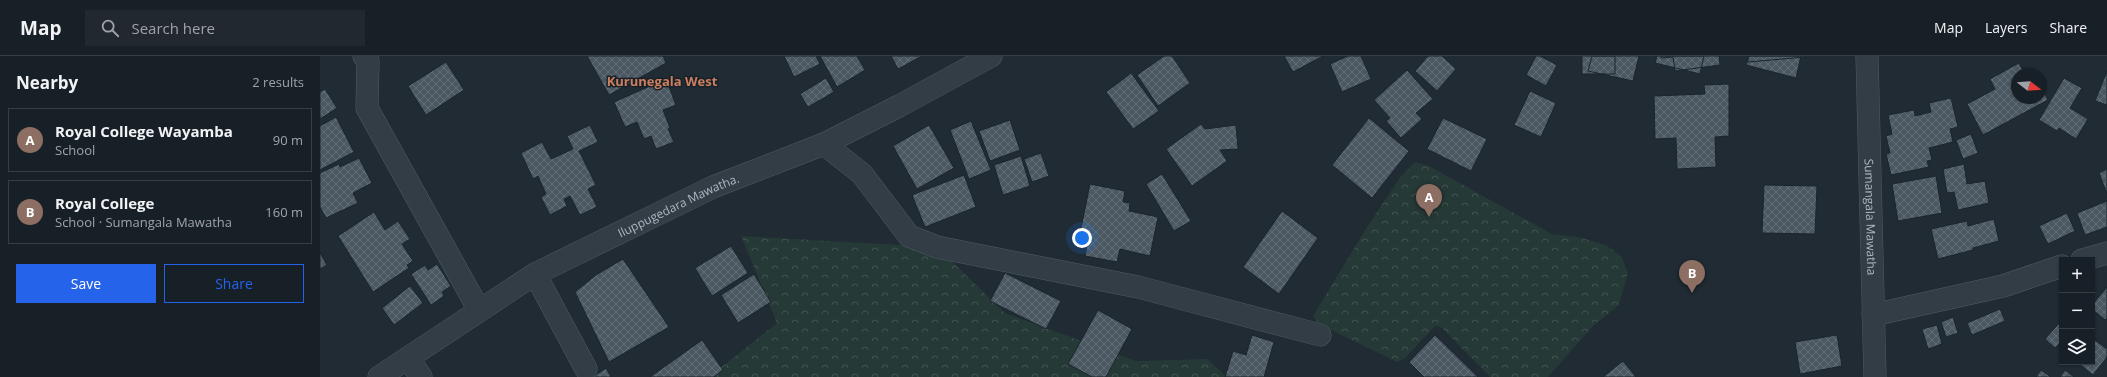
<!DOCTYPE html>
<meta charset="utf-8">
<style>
:root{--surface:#182027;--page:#21282f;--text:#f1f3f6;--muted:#9fa3a7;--line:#363e44;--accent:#2563eb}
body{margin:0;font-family:"Open Sans",sans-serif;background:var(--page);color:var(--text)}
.controls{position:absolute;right:12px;bottom:12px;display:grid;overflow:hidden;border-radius:0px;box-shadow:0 1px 3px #0004}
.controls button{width:36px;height:36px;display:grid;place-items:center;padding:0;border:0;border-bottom:1px solid var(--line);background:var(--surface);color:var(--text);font:20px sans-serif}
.compass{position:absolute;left:1691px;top:12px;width:36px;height:36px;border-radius:50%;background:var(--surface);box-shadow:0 1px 3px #0004;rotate:107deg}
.you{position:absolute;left:762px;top:182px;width:14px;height:14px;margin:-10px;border:3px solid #fff;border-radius:50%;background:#1a73e8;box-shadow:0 0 0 6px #1a73e833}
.badge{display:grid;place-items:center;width:26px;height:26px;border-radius:50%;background:var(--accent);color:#fff;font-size:13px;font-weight:700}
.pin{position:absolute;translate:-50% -33px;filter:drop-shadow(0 1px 2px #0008)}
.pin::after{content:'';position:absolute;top:21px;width:14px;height:12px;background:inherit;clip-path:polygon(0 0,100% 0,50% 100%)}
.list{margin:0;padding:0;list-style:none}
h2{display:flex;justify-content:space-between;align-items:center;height:52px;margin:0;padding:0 16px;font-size:17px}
h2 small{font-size:13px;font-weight:400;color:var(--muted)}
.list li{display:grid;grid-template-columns:26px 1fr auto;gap:12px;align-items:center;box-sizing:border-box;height:64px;margin:0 8px 8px;padding:0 8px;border:1px solid var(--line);border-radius:0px}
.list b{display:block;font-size:15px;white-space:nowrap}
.list p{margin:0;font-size:13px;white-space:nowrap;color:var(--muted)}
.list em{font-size:13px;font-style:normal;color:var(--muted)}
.actions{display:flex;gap:8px;padding:12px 16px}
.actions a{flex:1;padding:9px 0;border:1px solid var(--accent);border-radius:0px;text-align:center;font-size:14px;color:var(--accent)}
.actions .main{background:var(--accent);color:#fff}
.icon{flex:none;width:22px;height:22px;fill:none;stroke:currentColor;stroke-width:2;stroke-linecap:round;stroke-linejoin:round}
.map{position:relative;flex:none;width:1787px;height:321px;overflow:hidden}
header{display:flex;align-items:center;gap:24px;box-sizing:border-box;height:56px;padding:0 20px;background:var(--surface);border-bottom:1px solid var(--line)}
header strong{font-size:19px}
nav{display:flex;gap:22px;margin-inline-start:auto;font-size:14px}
.search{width:280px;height:36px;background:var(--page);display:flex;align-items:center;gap:10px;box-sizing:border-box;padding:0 14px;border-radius:0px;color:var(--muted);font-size:15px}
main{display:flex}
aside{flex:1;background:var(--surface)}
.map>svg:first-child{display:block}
</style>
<header>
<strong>Map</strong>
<div class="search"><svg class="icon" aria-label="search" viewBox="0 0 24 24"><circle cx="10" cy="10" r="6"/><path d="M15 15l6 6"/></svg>Search here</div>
<nav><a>Map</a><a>Layers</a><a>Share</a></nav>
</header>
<main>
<aside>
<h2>Nearby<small>2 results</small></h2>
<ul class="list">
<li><span class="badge" style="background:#8d6e63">A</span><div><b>Royal College Wayamba</b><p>School</p></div><em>90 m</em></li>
<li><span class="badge" style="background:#8d6e63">B</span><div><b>Royal College</b><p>School · Sumangala Mawatha</p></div><em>160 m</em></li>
</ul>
<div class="actions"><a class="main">Save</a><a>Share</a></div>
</aside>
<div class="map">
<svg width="1787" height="321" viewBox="0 0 1787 321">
<defs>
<pattern id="park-crowns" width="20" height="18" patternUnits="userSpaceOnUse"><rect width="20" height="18" fill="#253936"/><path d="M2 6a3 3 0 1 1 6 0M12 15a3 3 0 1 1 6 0" fill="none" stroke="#425451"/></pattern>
<pattern id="building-cross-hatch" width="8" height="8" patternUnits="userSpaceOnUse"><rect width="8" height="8" fill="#4b5862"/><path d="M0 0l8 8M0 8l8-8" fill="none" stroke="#626e77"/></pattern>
</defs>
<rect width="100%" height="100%" fill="#202b34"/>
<path fill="url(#park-crowns)" d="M1095 106 1109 110 1232 178 1258 181 1286 189 1301 200 1308 217 1299 249 1273 270 1228 321H1170L1121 271 1115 270 1085 302 1077 306 999 268 993 260 1047 171 1081 120Z
M421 180 617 191 685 257 816 305 887 303 907 321H389L457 267Z"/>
<path fill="url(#building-cross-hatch)" stroke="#1b242b" d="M267 0H343L346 7 289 39Z
M464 0H496L500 8 474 21Z
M500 0H537L545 14 517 31Z
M571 0H602L578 13Z
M844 0H852L870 27 838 50 817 19Z
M964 0H1003L973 16Z
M1028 0H1041L1051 23 1022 36 1010 8Z
M1108 0H1122L1136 13 1117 35 1095 15Z
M1216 0H1220L1237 9 1226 30 1206 19Z
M1262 0H1295V18H1262Z
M1272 0H1319L1313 25 1268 15Z
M1337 0H1384L1380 18 1335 7Z
M1341 0H1399L1400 9 1355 15 1353 1 1341 2Z
M1428 0H1485V1L1428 6Z
M1429 0H1481L1476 22 1426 9Z
M126 6 144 34 106 59 88 30Z
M1699 7 1704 17 1712 13 1715 18H1697V42H1721V31L1728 44 1663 79 1647 48 1675 33 1670 23Z
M1087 14 1113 43 1096 57 1102 63 1081 82 1066 65 1070 62 1054 44Z
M1787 15V49L1775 45Z
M811 17 839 55 813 73 786 36Z
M506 22 514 36 488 51 480 38Z
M1744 22 1762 32 1750 52 1768 63 1756 83 1739 72 1737 75 1719 64Z
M346 23 356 49 343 54 350 72 348 73 354 86 336 93 331 80 324 83 317 66 305 71 294 46Z
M1409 28V80L1395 81 1396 111 1357 113 1356 82 1335 83 1334 40 1385 38 1384 29Z
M5 33 17 52 0 63V36Z
M1210 35 1236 47 1221 81 1194 69Z
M1631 42 1638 71 1630 73 1633 86 1609 92 1612 104 1607 105 1609 111 1571 119 1566 98 1570 97 1566 80 1572 78 1568 59 1594 54 1595 60 1611 56 1609 47Z
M16 61 34 96 0 114V70Z
M1049 62 1089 95 1052 142 1012 109Z
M1123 62 1167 83 1151 115 1107 93Z
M690 64 700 94 670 105 659 75Z
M651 65 671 114 649 123 630 74Z
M881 68 885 73 916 69 918 93 900 94 907 105 872 130 846 93Z
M270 69 278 86 259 95 276 129 268 133 277 151 260 159 250 140 244 143 247 150 230 159 221 141 226 138 218 120 213 123 201 97 222 86 231 103 253 93 247 80Z
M609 69 634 112 597 133 573 90Z
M1651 78 1658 97 1643 103 1636 84Z
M721 97 729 120 712 126 704 103Z
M701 100 710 130 683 139 674 109Z
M39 102 52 127 33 137 38 147 6 162 0 151V117L19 108 20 111Z
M1644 108 1647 128 1665 125 1669 147 1638 154 1634 136 1627 137 1623 113Z
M1787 113V138L1779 117Z
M842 118 871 165 854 175 826 128Z
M644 119 656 151 605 171 592 139Z
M1616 120 1622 157 1578 165 1572 128Z
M770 128 805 135 803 146 810 147 809 155 838 161 830 200 800 193 797 206 765 200 768 184 759 182Z
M1444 129 1497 130 1495 178 1442 177Z
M1787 145V171L1765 179 1757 157Z
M962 155 998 182 959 238 923 211Z
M54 156 65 174 78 165 90 183 82 188 93 205 87 209 89 212 53 236 18 180Z
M1747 157 1755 175 1728 188 1719 170Z
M1674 163 1679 185 1653 192V194L1618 203 1611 173 1647 165 1648 170Z
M411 190 428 217 392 240 375 212Z
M0 197 7 209 0 213Z
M303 203 349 271 289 306 255 236 276 219Z
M117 208 131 230 122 236 124 240 111 249 91 218 105 209 108 214Z
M685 217 741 245 726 273 670 245Z
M434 218 451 246 418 267 401 239Z
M90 230 103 247 74 269 62 252Z
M1787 231V262L1785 264 1772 253V249Z
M1680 253 1685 265 1652 279 1647 267Z
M778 254 812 273 786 321H772L748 308Z
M1633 261 1638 277 1626 281 1621 266Z
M1742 264V285L1735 292 1725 283Z
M1617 269 1622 288 1608 293 1602 273Z
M932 279 954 286 944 321H905L913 295 926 299Z
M1115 279 1158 321H1104L1089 306Z
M1517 279 1522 310 1480 318 1475 286Z
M1772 282 1787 293V301L1773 319 1757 306H1772Z
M382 284 403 314 394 321H330Z
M1303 305 1316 321H1283Z
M286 312 291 321H273Z
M1721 314 1731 321H1716Z
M1745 314 1754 321H1740Z"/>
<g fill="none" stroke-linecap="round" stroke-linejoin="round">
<defs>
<g id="street">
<path d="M44 0 48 5 47 52 159 254"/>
<path id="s1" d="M1547 0 1555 321"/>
<path d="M504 88 542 118 589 180 617 191 818 231 1000 279"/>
<path d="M1762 204 1787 197"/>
<path d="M215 218 266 313"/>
<path d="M1553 259 1683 230 1742 210"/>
<path d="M88 302 101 321"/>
<path id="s2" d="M59 321 215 218 393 131 504 88 579 50 671 0"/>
</g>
</defs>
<use href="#street" stroke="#515b63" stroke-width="23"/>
<use href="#street" stroke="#333d45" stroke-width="22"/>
</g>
<g text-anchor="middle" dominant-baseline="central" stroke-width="3" stroke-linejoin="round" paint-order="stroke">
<g font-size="12" fill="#adb8c2" stroke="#192229">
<text stroke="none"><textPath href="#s2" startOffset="346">Iluppugedara Mawatha.</textPath></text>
<text stroke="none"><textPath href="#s1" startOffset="161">Sumangala Mawatha</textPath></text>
</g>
<g font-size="13" font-weight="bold" fill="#cb7f5f" stroke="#192229">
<text x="342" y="25">Kurunegala West</text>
</g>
</g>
</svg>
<div class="controls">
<button>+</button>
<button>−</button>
<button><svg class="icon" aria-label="layers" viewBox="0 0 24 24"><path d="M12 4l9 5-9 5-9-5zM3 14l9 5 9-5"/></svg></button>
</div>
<svg class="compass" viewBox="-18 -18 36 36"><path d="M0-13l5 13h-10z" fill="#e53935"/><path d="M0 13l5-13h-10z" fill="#9fa3a7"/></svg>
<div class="you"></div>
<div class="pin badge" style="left:1109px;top:161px;background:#8d6e63">A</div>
<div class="pin badge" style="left:1372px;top:237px;background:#8d6e63">B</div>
</div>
</main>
